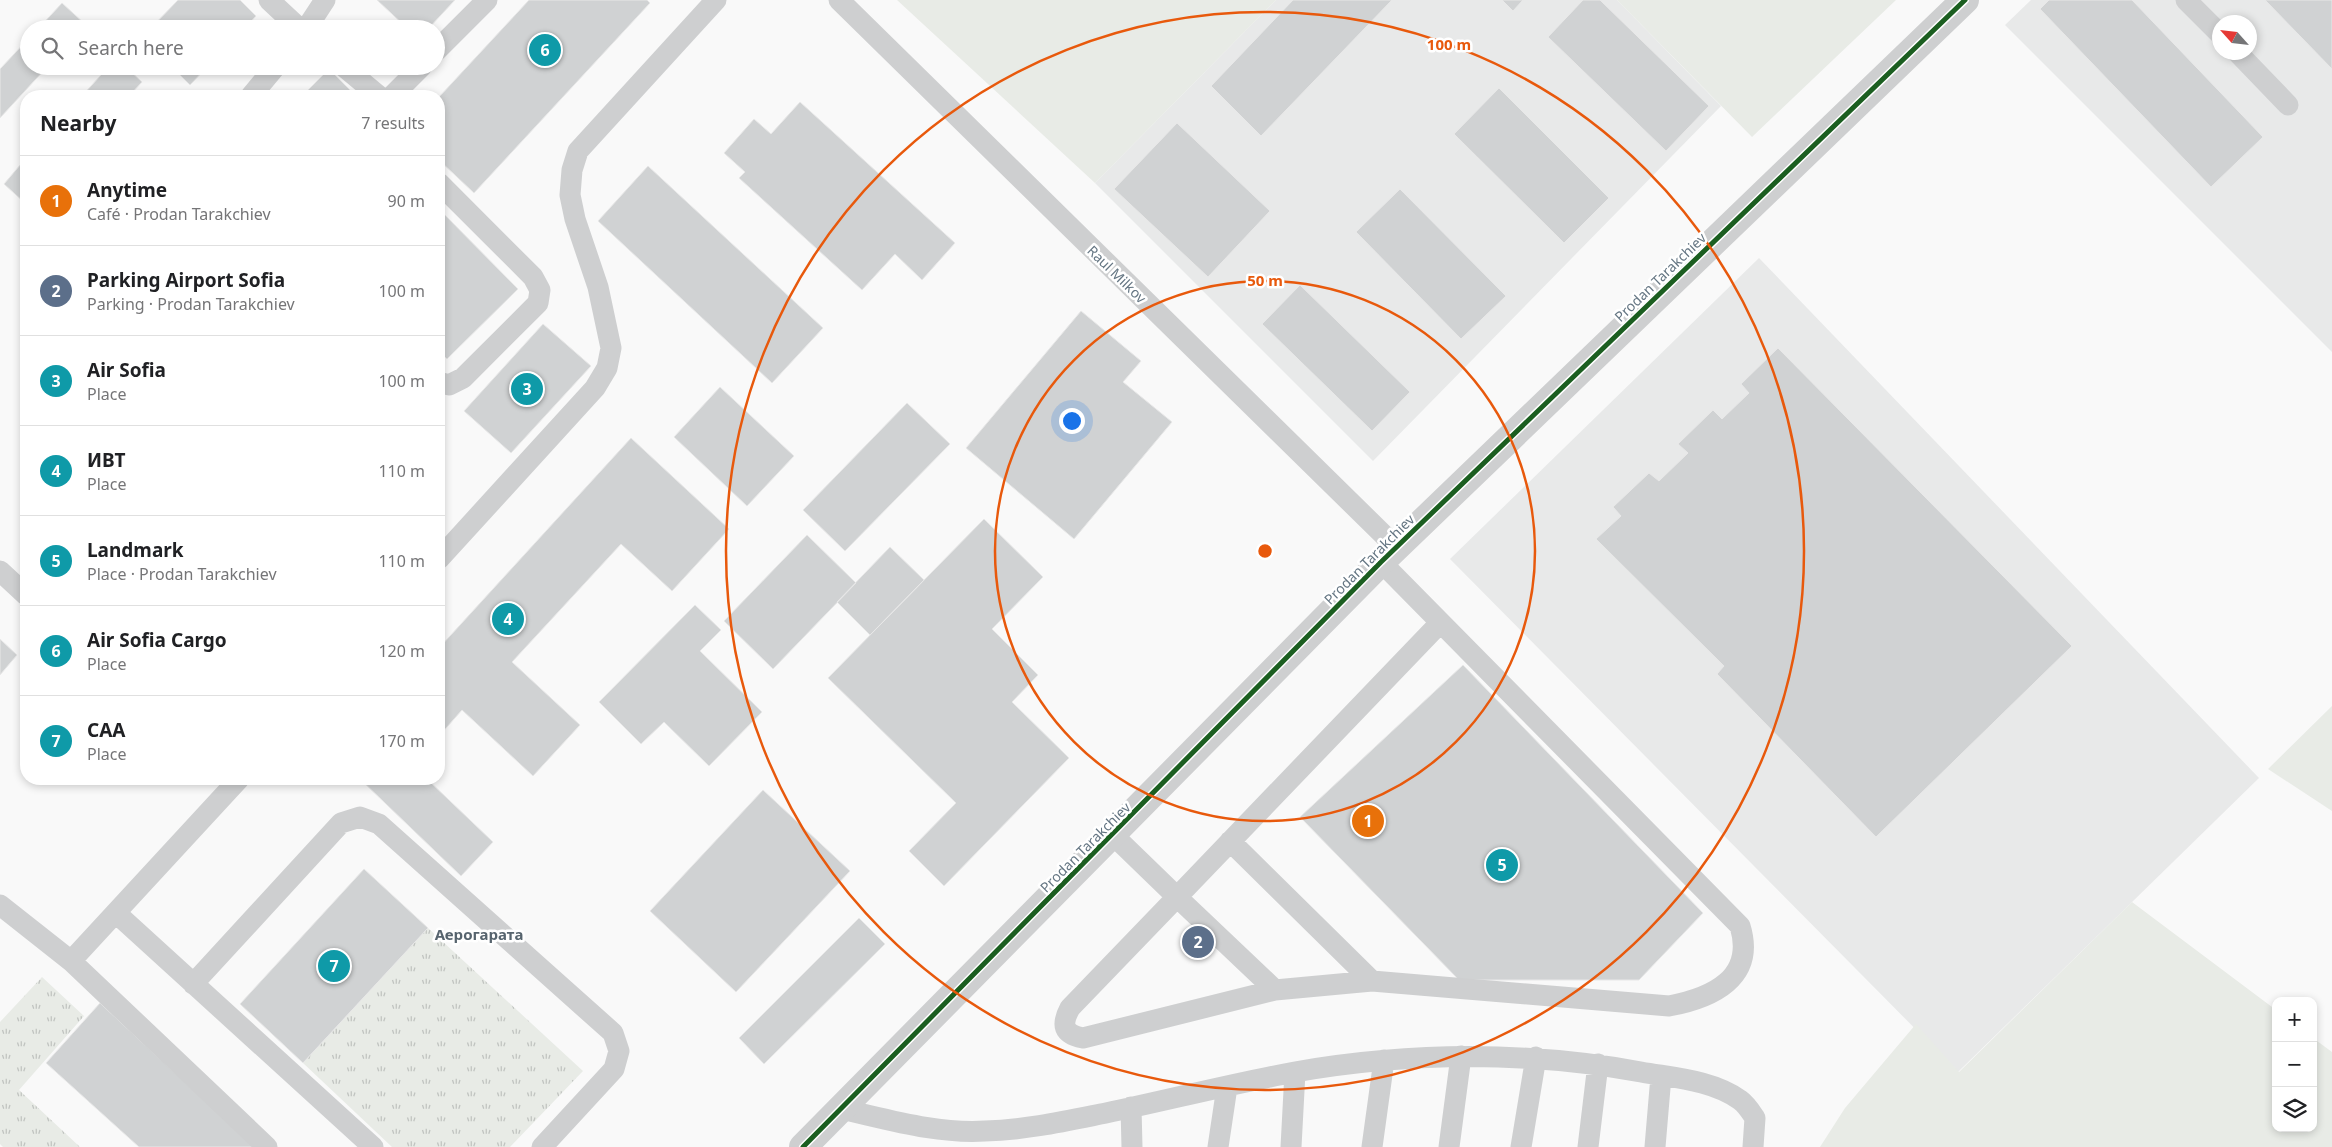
<!DOCTYPE html>
<meta charset="utf-8">
<style>
:root{--surface:#fff;--page:#f6f6f6;--text:#202124;--muted:#757577;--line:#e0e0e0;--accent:#111827}
body{margin:0;font-family:"Noto Sans",sans-serif;background:var(--page);color:var(--text)}
.controls{position:absolute;right:15px;bottom:15px;display:grid;overflow:hidden;border-radius:10px;box-shadow:0 2px 8px #0003}
.controls button{width:45px;height:45px;display:grid;place-items:center;padding:0;border:0;border-bottom:1px solid var(--line);background:var(--surface);color:var(--text);font:25px sans-serif}
.compass{position:absolute;left:2212px;top:15px;width:45px;height:45px;border-radius:50%;background:var(--surface);box-shadow:0 2px 8px #0003;rotate:297deg}
.you{position:absolute;left:1071px;top:420px;width:18px;height:18px;margin:-12px;border:4px solid #fff;border-radius:50%;background:#1a73e8;box-shadow:0 0 0 8px #1a73e833}
.badge{display:grid;place-items:center;width:32px;height:32px;border-radius:50%;background:var(--accent);color:#fff;font-size:16px;font-weight:700}
.pin{position:absolute;translate:-50% -50%;border:2px solid #fff;box-shadow:0 1px 5px #0006}
.list{margin:0;padding:0;list-style:none}
h2{display:flex;justify-content:space-between;align-items:center;height:65px;margin:0;padding:0 20px;font-size:21px}
h2 small{font-size:16px;font-weight:400;color:var(--muted)}
.list li{display:grid;grid-template-columns:32px 1fr auto;gap:15px;align-items:center;box-sizing:border-box;height:90px;padding:0 20px;border-top:1px solid var(--line)}
.list b{display:block;font-size:19px;white-space:nowrap}
.list p{margin:0;font-size:16px;white-space:nowrap;color:var(--muted)}
.list em{font-size:16px;font-style:normal;color:var(--muted)}
.icon{flex:none;width:28px;height:28px;fill:none;stroke:currentColor;stroke-width:2;stroke-linecap:round;stroke-linejoin:round}
.map{position:relative;flex:none;width:2332px;height:1147px;overflow:hidden}
.search{position:absolute;background:var(--surface);box-shadow:0 2px 8px #0003;left:20px;top:20px;width:425px;height:55px;display:flex;align-items:center;gap:12px;box-sizing:border-box;padding:0 18px;border-radius:28px;color:var(--muted);font-size:19px}
.panel{position:absolute;background:var(--surface);box-shadow:0 2px 8px #0003;left:20px;top:90px;width:425px;height:695px;border-radius:20px}
.map>svg:first-child{display:block}
</style>
<div class="map">
<svg width="2332" height="1147" viewBox="0 0 2332 1147">
<defs>
<pattern id="park-tufts" width="24" height="20" patternUnits="userSpaceOnUse" patternTransform="scale(1.25)"><rect width="24" height="20" fill="#e8ebe6"/><path d="M3 7l-1-3M5 7V3M7 7l1-3M15 17l-1-3M17 17v-4M19 17l1-3" fill="none" stroke="#c0c3c0"/></pattern>
</defs>
<rect width="100%" height="100%" fill="#f9f9f9"/>
<path fill="#e8e9e9" fill-rule="evenodd" d="M1276 0H1617L1721 106 1373 461 1095 183Z
M2031 0H2332V352L2005 25ZM2220 22H2250V52H2220Z
M1759 258 2259 778 1958 1072 1450 559Z"/>
<path fill="#e8ebe6" d="M897 0H1276L1095 183Z
M1617 0H1896L1752 137Z
M2332 706V811L2268 769Z
M2132 902 2276 1010V1128H2313V1038L2332 1052V1147H1820L1845 1108 1916 1024 1959 1072Z"/>
<path fill="url(#park-tufts)" d="M428 928 583 1071 510 1147H392L303 1063Z
M42 977 84 1016 19 1090 80 1147H3L0 1144V1022Z"/>
<path fill="#d0d2d3" stroke="#e8e8e8" d="M178 0H240L256 16 244 29H150Z
M377 0H455L428 29H408Z
M529 0H647L650 3 474 193 439 160V97Z
M1293 0H1392L1261 136 1211 86Z
M1502 0H1523L1513 11Z
M1583 0H1600L1709 106 1666 151 1548 37Z
M2049 0H2132L2263 137 2211 187 2040 9Z
M2265 0H2332V69Z
M62 3 86 25 83 29H38Z
M29 38V66H48L0 118V69Z
M109 66H125L142 82 129 96H82Z
M171 66H208L190 85Z
M329 69 356 96H302Z
M1499 88 1609 198 1564 243 1454 134Z
M800 102 955 243 922 280 895 254 862 290 739 178 745 172 724 153 754 119 771 134Z
M1177 123 1270 211 1208 277 1114 189Z
M26 158V204L4 184Z
M648 166 823 328 772 383 598 221Z
M1400 189 1506 296 1461 339 1356 232Z
M439 209 518 289 447 359 439 351Z
M1300 285 1410 392 1372 431 1262 324Z
M1081 311 1141 361 1123 382 1172 422 1074 539 966 448Z
M543 324 591 366 511 453 464 411Z
M1778 348 2072 646 1876 837 1717 674 1724 666 1596 539 1621 516 1613 507 1649 473 1659 481 1688 453 1678 444 1713 410 1722 419 1749 393 1741 384Z
M720 387 794 456 747 506 674 437Z
M907 403 950 444 845 551 803 510Z
M631 438 729 529 672 591 621 544 512 662 580 725 533 776 462 710 439 736V648Z
M984 519 1043 577 992 629 1038 675 1012 702 1069 758 944 886 909 851 956 803 828 678Z
M807 535 856 583 773 669 724 621Z
M890 547 924 580 870 635 837 602Z
M695 605 721 630 700 651 762 712 709 766 664 722 641 744 599 702Z
M0 639 17 655 0 675Z
M1463 665 1703 913 1639 980H1459L1300 817Z
M360 779H427L493 842 461 876Z
M763 790 850 871 736 992 650 911Z
M364 869 428 928 303 1063 240 1004Z
M859 918 885 944 764 1064 739 1038Z
M100 1003 254 1147H139L46 1063Z"/>
<g fill="none" stroke-linecap="round" stroke-linejoin="round">
<path stroke="#cecfd0" stroke-width="21" d="M269 0 300 29
M839 0 1396 547
M2186 0 2220 34
M306 29 325 0
M436 51 487 0
M2237 52 2288 105
M343 66 379 96
M251 96 276 66
M392 96 422 66
M439 183 533 277 540 290 538 303 463 378 449 385 439 382
M439 559 595 388 607 368 611 348 598 287 575 219 570 195 572 170 578 151 716 0
M0 571 26 595
M1113 835 1177 897 1440 623
M1230 841 1372 981
M0 905 71 961 267 1147
M116 913 373 1147
M71 961 239 779
M193 984 341 823 360 817 379 824 613 1033 619 1051 614 1069 542 1147
M1275 990 1177 897 1070 1008C1061 1025 1063 1034 1083 1038L1275 990 1372 981 1669 1006C1712 998 1756 978 1740 926L1381 562
M1131 1107 1132 1147
M841 1109C887 1119 936 1134 985 1131 1026 1130 1066 1121 1106 1113 1168 1100 1231 1084 1295 1072 1410 1052 1526 1051 1641 1072 1674 1078 1712 1080 1740 1100 1746 1104 1751 1112 1755 1118L1753 1147
M1218 1147 1227 1087
M1291 1147 1295 1072
M1372 1147 1384 1060
M1449 1147 1461 1056
M1521 1147 1536 1057
M1588 1147 1598 1064
M1655 1147 1661 1076"/>
<path stroke="#cecfd0" stroke-width="28" d="M803 1147 1381 562 1965 0"/>
<defs>
<path id="cycleway" d="M803 1147 1381 562 1965 0"/>
</defs>
<use href="#cycleway" stroke="#fff" stroke-width="8"/>
<use href="#cycleway" stroke="#1b5e20" stroke-width="5"/>
</g>
<g fill="none" stroke="#e8590c" stroke-width="2.5">
<circle cx="1265" cy="551" r="270"/>
<circle cx="1265" cy="551" r="539"/>
</g>
<g text-anchor="middle" dominant-baseline="central" stroke-width="5" stroke-linejoin="round" paint-order="stroke">
<g font-size="14" fill="#657683" stroke="#fff">
<text transform="translate(1117 274) rotate(44)">Raul Milkov</text>
<text transform="translate(1660 277) rotate(-44)">Prodan Tarakchiev</text>
<text transform="translate(1369 559) rotate(-45)">Prodan Tarakchiev</text>
<text transform="translate(1085 847) rotate(-45)">Prodan Tarakchiev</text>
</g>
<g font-size="15" font-weight="bold" fill="#57646e" stroke="#fff">
<text x="479" y="934">Аерогарата</text>
</g>
</g>
<circle cx="1265" cy="551" r="8" fill="#e8590c" stroke="#fff" stroke-width="2.5"/>
<g font-size="15" text-anchor="middle" font-weight="bold" fill="#e8590c" stroke="#fff" stroke-width="5" stroke-linejoin="round" paint-order="stroke">
<text x="1449" y="50">100 m</text>
<text x="1265" y="286">50 m</text>
</g>
</svg>
<div class="controls">
<button>+</button>
<button>−</button>
<button><svg class="icon" aria-label="layers" viewBox="0 0 24 24"><path d="M12 4l9 5-9 5-9-5zM3 14l9 5 9-5"/></svg></button>
</div>
<svg class="compass" viewBox="-18 -18 36 36"><path d="M0-13l5 13h-10z" fill="#e53935"/><path d="M0 13l5-13h-10z" fill="#757577"/></svg>
<div class="you"></div>
<div class="pin badge" style="left:1368px;top:821px;background:#e8710a">1</div>
<div class="pin badge" style="left:1198px;top:942px;background:#5c6f8a">2</div>
<div class="pin badge" style="left:527px;top:389px;background:#0f9aa8">3</div>
<div class="pin badge" style="left:508px;top:619px;background:#0f9aa8">4</div>
<div class="pin badge" style="left:1502px;top:865px;background:#0f9aa8">5</div>
<div class="pin badge" style="left:545px;top:50px;background:#0f9aa8">6</div>
<div class="pin badge" style="left:334px;top:966px;background:#0f9aa8">7</div>
<div class="search"><svg class="icon" aria-label="search" viewBox="0 0 24 24"><circle cx="10" cy="10" r="6"/><path d="M15 15l6 6"/></svg>Search here</div>
<section class="panel">
<h2>Nearby<small>7 results</small></h2>
<ul class="list">
<li><span class="badge" style="background:#e8710a">1</span><div><b>Anytime</b><p>Café · Prodan Tarakchiev</p></div><em>90 m</em></li>
<li><span class="badge" style="background:#5c6f8a">2</span><div><b>Parking Airport Sofia</b><p>Parking · Prodan Tarakchiev</p></div><em>100 m</em></li>
<li><span class="badge" style="background:#0f9aa8">3</span><div><b>Air Sofia</b><p>Place</p></div><em>100 m</em></li>
<li><span class="badge" style="background:#0f9aa8">4</span><div><b>ИВТ</b><p>Place</p></div><em>110 m</em></li>
<li><span class="badge" style="background:#0f9aa8">5</span><div><b>Landmark</b><p>Place · Prodan Tarakchiev</p></div><em>110 m</em></li>
<li><span class="badge" style="background:#0f9aa8">6</span><div><b>Air Sofia Cargo</b><p>Place</p></div><em>120 m</em></li>
<li><span class="badge" style="background:#0f9aa8">7</span><div><b>CAA</b><p>Place</p></div><em>170 m</em></li>
</ul>
</section>
</div>
